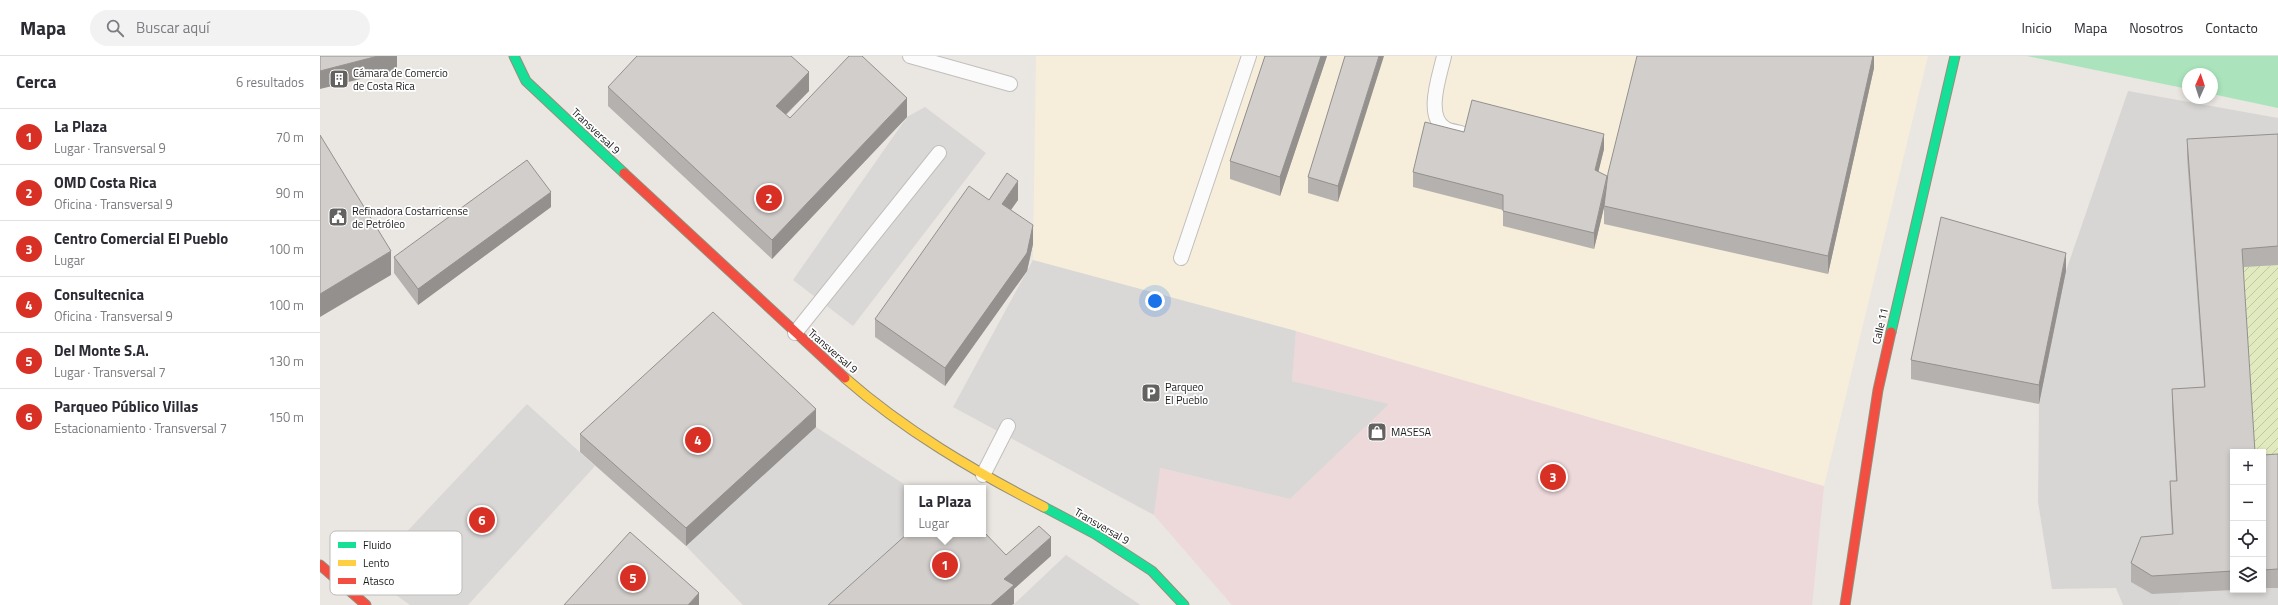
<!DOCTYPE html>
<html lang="es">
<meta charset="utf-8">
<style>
:root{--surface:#fff;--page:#f2f2f3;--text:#2b2b33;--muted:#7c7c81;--line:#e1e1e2;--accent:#d93025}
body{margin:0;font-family:"Titillium Web",sans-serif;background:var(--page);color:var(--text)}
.controls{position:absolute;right:12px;bottom:12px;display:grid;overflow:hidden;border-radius:0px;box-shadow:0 2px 6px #0003}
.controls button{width:36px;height:36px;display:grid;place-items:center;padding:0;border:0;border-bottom:1px solid var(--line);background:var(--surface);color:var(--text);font:20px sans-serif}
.compass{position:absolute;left:1862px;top:12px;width:36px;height:36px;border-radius:50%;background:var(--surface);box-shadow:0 2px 6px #0003;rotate:3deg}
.you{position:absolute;left:835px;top:245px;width:14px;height:14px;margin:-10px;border:3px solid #fff;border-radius:50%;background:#1a73e8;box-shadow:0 0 0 6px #1a73e833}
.badge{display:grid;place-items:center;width:26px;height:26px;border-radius:50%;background:var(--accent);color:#fff;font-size:13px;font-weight:700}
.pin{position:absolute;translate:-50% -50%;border:2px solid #fff;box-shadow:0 1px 4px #0006}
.popup{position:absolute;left:584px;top:429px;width:82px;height:52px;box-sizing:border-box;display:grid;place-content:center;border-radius:0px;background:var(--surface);filter:drop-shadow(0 1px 3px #0005);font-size:13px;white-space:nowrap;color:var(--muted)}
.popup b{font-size:15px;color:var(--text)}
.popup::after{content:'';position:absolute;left:50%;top:100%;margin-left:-8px;border:8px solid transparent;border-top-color:var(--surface)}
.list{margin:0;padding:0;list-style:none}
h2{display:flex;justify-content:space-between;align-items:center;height:52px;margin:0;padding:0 16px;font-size:17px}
h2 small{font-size:13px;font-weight:400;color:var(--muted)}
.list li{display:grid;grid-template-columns:26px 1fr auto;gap:12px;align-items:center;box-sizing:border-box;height:56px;padding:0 16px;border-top:1px solid var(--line)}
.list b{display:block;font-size:15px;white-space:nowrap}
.list p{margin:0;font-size:13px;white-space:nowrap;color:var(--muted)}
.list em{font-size:13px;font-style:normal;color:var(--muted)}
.icon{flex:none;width:22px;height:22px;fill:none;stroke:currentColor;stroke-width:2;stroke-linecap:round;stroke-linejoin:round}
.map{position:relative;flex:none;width:1958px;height:549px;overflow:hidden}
header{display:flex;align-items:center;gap:24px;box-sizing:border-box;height:56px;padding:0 20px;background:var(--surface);border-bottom:1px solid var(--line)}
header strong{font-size:19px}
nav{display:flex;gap:22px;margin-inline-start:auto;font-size:14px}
.search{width:280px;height:36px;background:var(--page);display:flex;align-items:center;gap:10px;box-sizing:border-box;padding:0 14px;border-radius:22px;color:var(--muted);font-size:15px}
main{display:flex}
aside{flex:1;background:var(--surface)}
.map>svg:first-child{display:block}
</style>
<header>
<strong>Mapa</strong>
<div class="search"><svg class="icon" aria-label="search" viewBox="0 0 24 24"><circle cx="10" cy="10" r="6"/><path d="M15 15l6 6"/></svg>Buscar aquí</div>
<nav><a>Inicio</a><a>Mapa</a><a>Nosotros</a><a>Contacto</a></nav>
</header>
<main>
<aside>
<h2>Cerca<small>6 resultados</small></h2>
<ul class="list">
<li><span class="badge">1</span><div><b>La Plaza</b><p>Lugar · Transversal 9</p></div><em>70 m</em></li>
<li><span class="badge">2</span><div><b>OMD Costa Rica</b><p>Oficina · Transversal 9</p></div><em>90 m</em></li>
<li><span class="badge">3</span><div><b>Centro Comercial El Pueblo</b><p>Lugar</p></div><em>100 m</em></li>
<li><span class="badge">4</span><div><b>Consultecnica</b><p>Oficina · Transversal 9</p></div><em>100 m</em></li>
<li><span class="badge">5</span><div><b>Del Monte S.A.</b><p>Lugar · Transversal 7</p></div><em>130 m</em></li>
<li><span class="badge">6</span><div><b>Parqueo Público Villas</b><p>Estacionamiento · Transversal 7</p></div><em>150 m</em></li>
</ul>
</aside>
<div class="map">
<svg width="1958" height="549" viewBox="0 0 1958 549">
<defs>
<pattern id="garden-furrows" width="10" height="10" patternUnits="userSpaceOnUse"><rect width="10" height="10" fill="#e1e9be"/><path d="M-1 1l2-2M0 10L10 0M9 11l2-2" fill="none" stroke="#c0c7a3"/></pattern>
</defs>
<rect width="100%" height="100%" fill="#eae6e2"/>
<path fill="#edd8da" d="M976 275 1504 430 1492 549H912L834 459 839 412 970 443 1069 348 972 325Z"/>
<path fill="#f6eedb" d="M716 0H1608L1504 430 976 275 713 204Z"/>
<path fill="#d8d6d4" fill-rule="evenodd" d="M1808 35 1958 62V549H1803L1796 532 1732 533 1718 446 1719 348 1746 215ZM1913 396H1943V534H1913Z"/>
<path fill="url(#garden-furrows)" d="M1958 209V416L1943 417V396H1934L1922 211Z"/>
<path fill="#abe4bc" d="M1707 0H1958V52L1892 38V18H1868V33Z"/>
<path fill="#dad8d6" d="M605 51 666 97 533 270 473 224 587 61Z
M713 204 976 275 972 325 1069 348 970 443 840 412 834 459 633 351Z
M207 348 275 410 148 549H90L47 518Z
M496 371 590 432H587V478L528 549H423L366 490Z
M746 499 819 548 820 549H693Z
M1943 532H1958V549H1858L1865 536 1943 534Z"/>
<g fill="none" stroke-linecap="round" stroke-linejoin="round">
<defs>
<path id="lane" d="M590 0 690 28
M1124 0C1120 19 1104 61 1126 73 1130 75 1136 76 1141 77
M861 202 929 0
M475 277 619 97
M663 419 688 370"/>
<path id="fast" d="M194 0 206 25 304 117
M1571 276 1635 0
M724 451 775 478 832 515 864 549"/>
<path id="slow" d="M525 322C584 374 654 415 724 451"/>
<path id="jam" d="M304 117 525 322
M0 509 46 549
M1525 549 1558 334 1571 276"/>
</defs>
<use href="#lane" stroke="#c1bfbd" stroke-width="16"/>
<use href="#fast" stroke="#948f7a" stroke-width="11"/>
<use href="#slow" stroke="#948f7a" stroke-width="11"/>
<use href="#jam" stroke="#948f7a" stroke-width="11"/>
<use href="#lane" stroke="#fcfbfb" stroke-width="14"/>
<use href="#fast" stroke="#16e098" stroke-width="9"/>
<use href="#slow" stroke="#ffcf43" stroke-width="9"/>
<use href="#jam" stroke="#f24e42" stroke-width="9"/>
</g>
<path fill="#b5b1af" d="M945 0H1007L960 140 910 123V105Z
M1025 0 1018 146 988 137V121Z
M1554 0V12L1508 218 1284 168V151L1274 193 1183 170V154L1093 131V116L1144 76 1284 93 1278 116 1287 120Z
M288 31 489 35 466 59 470 62 587 61 452 203 288 50Z
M1958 78V209L1924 211 1913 396V534L1832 538 1811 526V507L1852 479 1850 444V425H1856L1852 351V333L1884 331 1867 101V83Z
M669 144H698L691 154 713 188 707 215 625 330 555 281V263Z
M231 151 98 249 74 217V201Z
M1746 215 1719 348 1591 323V304Z
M496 371 366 490 260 396V378Z
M1958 398V532H1943V399Z"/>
<path fill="#93908e" d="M58 0H77V14L0 33V15Z
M1001 0H1007L960 140V121Z
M1059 0H1064L1018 146V130Z
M1553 0H1554V12L1508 218V200Z
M489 16V35L456 68V50Z
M587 42V61L452 203V184Z
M1284 78V93L1275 130V114Z
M1288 120V135L1274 193V177Z
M698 125V144L682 166V148Z
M231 136V151L98 249V233Z
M713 169V188L707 215 625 330V312Z
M71 195V219L0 261V238Z
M1746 197V215L1719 348V329Z
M496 353V371L366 490V472Z
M731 481V500L694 533V548L692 549H671L684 523Z
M379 537V549H368Z"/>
<path fill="#d2cecb" stroke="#93908e" d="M0 0H58L0 15Z
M317 0H471L489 16 456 50 470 62 529 0H542L587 42 452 184 288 31Z
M945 0H1001L960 121 910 105Z
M1025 0H1059L1018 130 988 121Z
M1317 0H1553L1508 200 1284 150 1288 117Z
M1152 44 1284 78 1275 114 1287 120 1274 177 1183 155V139L1093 116 1105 66 1144 76Z
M1958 78V190L1922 193 1935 396H1913V515L1832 520 1811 507 1821 481 1853 478 1850 425H1857L1852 333 1885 331 1867 83Z
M0 79 71 195 0 238Z
M207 104 231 136 98 233 74 201Z
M687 117 698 125 682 148 713 169 707 197 625 312 555 263 649 130 669 144Z
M1621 161 1746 197 1719 329 1591 304Z
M393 256 496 353 366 472 260 378Z
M1958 398V513L1943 514V399Z
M719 470 731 481 684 523 694 529 671 549H508L587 478H663V475L686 499Z
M310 476 379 537 368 549H244Z"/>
<defs>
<symbol id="building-square" viewBox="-11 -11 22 22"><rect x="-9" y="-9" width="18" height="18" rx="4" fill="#636261" stroke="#fff"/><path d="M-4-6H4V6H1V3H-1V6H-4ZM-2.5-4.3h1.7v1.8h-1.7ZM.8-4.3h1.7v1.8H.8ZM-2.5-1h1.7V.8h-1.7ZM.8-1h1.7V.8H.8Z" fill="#fff"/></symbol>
<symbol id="civic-square" viewBox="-11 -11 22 22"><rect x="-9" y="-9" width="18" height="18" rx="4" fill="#636261" stroke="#fff"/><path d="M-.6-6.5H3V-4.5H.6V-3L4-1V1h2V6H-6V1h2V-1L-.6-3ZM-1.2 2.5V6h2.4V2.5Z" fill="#fff"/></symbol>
<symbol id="parking-square" viewBox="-11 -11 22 22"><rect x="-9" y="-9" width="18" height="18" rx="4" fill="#636261" stroke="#fff"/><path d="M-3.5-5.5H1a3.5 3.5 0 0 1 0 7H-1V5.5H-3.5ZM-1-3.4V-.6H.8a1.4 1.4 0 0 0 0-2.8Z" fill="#fff"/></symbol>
<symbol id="shop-square" viewBox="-11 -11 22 22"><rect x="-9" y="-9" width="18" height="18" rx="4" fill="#636261" stroke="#fff"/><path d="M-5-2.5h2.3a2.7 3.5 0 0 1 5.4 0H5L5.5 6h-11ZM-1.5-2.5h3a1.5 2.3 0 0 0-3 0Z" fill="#fff"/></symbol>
</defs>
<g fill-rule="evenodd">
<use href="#building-square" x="8" y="12" width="22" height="22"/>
<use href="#civic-square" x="7" y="150" width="22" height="22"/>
<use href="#parking-square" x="820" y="326" width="22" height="22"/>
<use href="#shop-square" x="1046" y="365" width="22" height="22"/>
</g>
<g text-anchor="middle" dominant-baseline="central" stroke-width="3.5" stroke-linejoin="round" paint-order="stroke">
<g font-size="11" fill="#1b1b1b" stroke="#fff" text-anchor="start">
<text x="33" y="17">Cámara de Comercio<tspan x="33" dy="13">de Costa Rica</tspan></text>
<text x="32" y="155">Refinadora Costarricense<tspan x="32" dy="13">de Petróleo</tspan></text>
<text x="845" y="331">Parqueo<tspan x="845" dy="13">El Pueblo</tspan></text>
<text x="1071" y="376">MASESA</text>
</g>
<g font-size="11" fill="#1b1b1b" stroke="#fff">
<text transform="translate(276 75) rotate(43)">Transversal 9</text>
<text transform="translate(1560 270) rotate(-77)">Calle 11</text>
<text transform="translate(513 295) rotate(41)">Transversal 9</text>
<text transform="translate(782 470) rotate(30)">Transversal 9</text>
</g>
</g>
<rect x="10" y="475" width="132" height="64" rx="6" fill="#fff" stroke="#bbb" stroke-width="1"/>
<rect x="18" y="486" width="18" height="6" fill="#16e098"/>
<rect x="18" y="504" width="18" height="6" fill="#ffcf43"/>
<rect x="18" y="522" width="18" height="6" fill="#f24e42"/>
<g font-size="11" fill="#1b1b1b">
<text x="43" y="493">Fluido</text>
<text x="43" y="511">Lento</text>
<text x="43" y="529">Atasco</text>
</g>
</svg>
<div class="controls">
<button>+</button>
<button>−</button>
<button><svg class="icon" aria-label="locate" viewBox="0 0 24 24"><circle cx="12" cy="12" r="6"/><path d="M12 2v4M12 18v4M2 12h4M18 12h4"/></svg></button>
<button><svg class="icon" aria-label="layers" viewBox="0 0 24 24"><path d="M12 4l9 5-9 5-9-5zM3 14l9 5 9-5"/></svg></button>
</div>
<svg class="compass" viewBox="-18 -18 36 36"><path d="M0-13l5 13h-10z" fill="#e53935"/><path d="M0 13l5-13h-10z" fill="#7c7c81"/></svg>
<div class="you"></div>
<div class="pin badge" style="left:625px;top:509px">1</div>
<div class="popup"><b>La Plaza</b>Lugar</div>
<div class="pin badge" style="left:449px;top:142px">2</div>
<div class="pin badge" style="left:1233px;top:421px">3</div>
<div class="pin badge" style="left:378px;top:384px">4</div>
<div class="pin badge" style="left:313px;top:522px">5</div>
<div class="pin badge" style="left:162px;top:464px">6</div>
</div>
</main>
